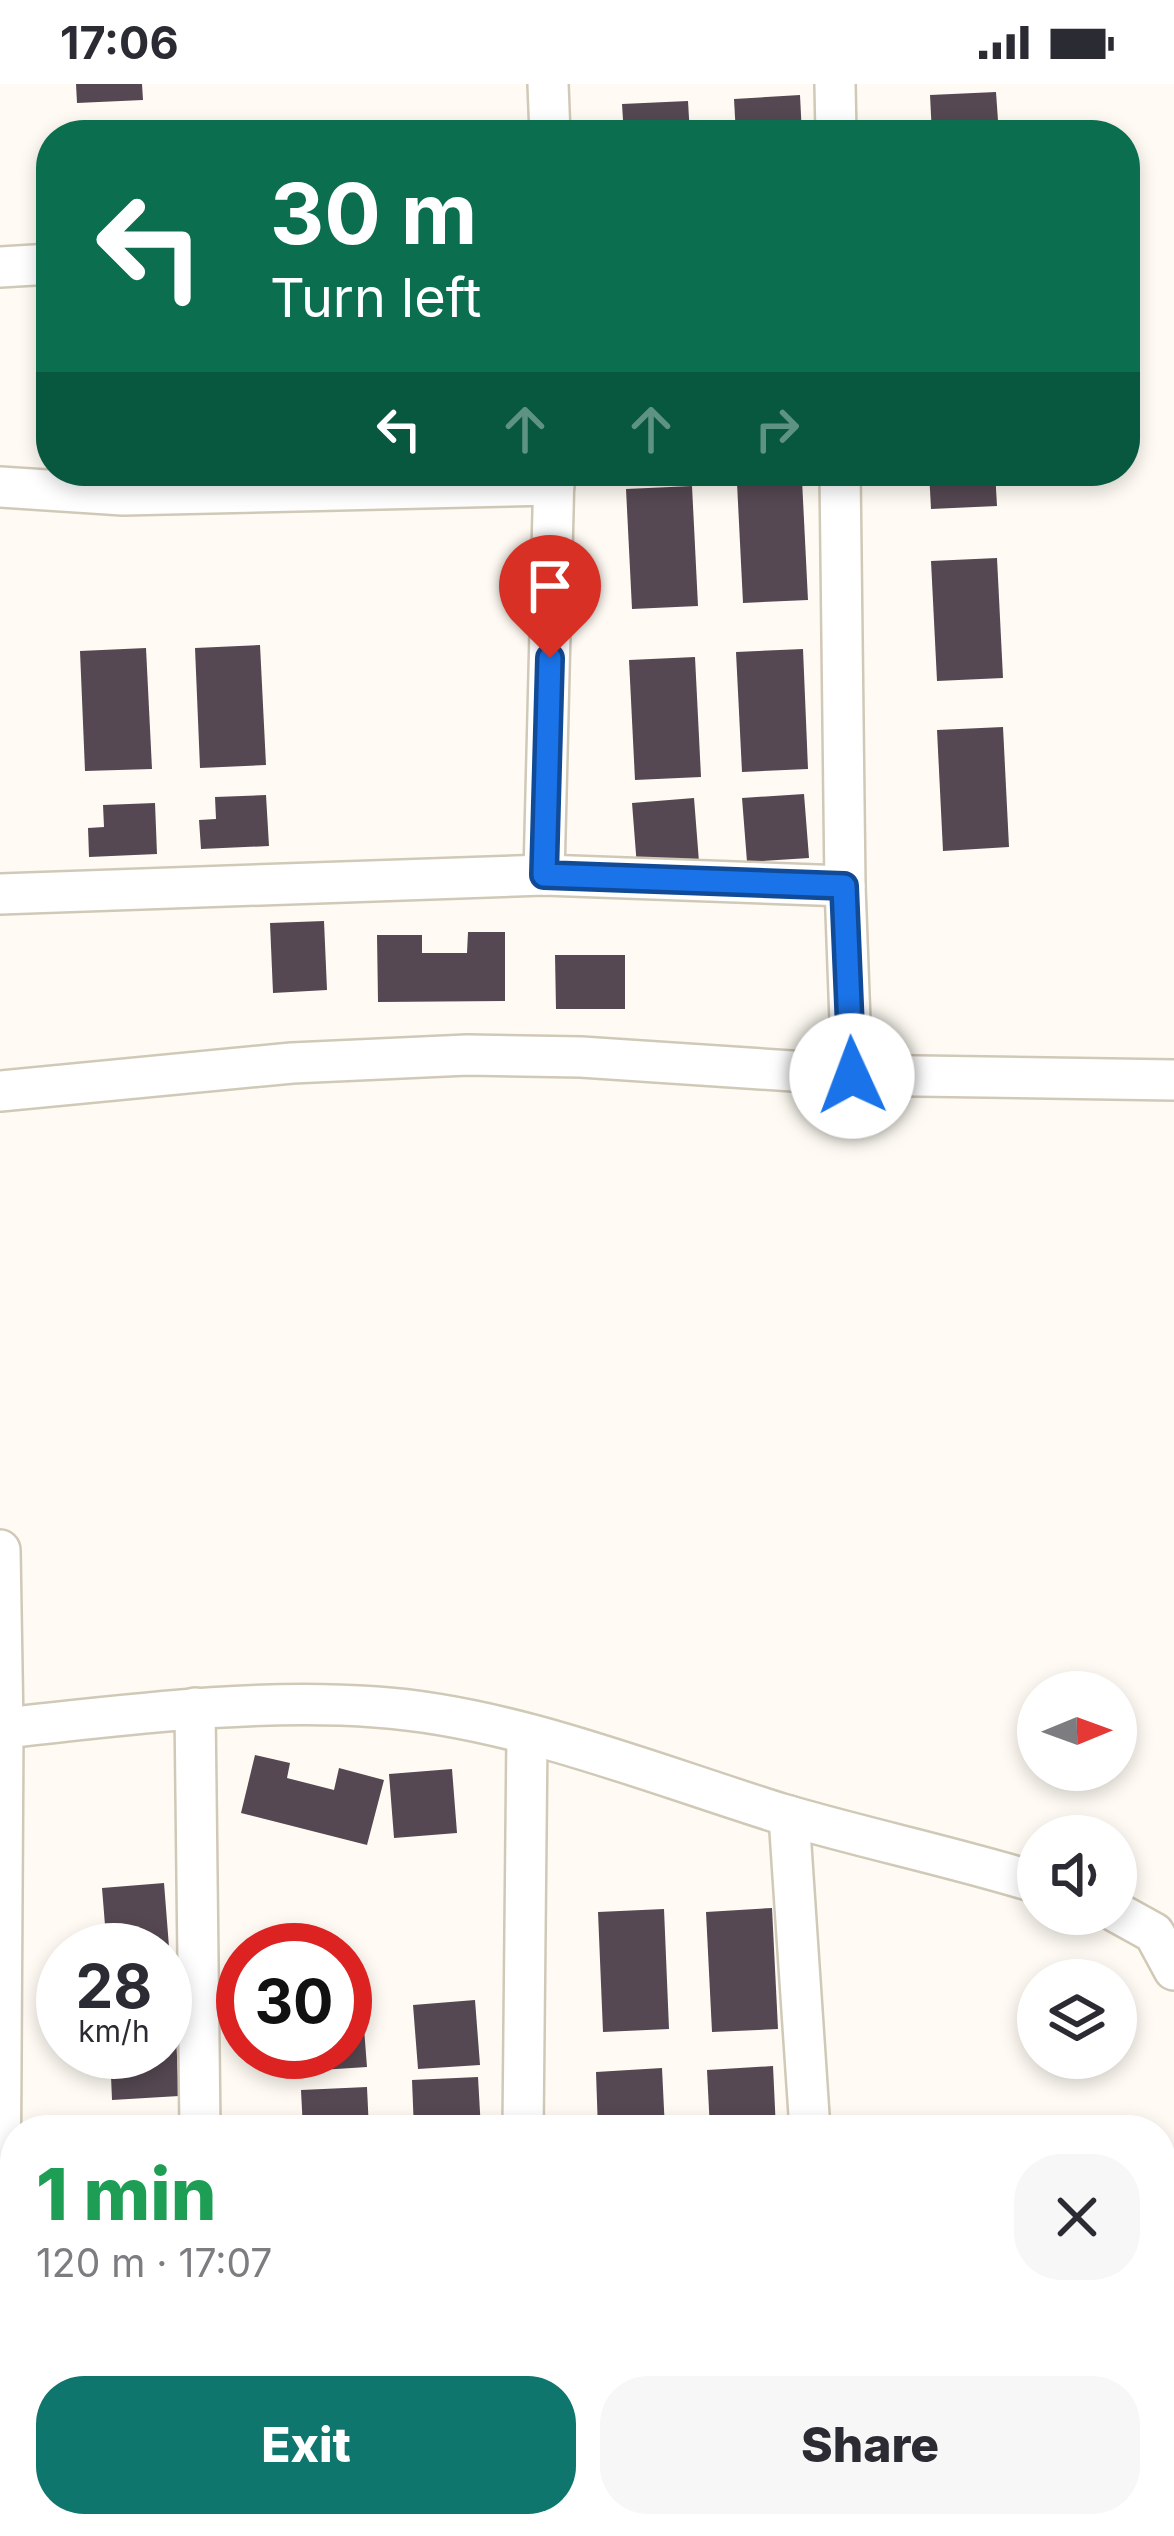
<!DOCTYPE html>
<meta charset="utf-8">
<style>
body{margin:0;font-family:Inter,sans-serif;background:#f7f7f7;color:#2b2b33;height:100vh;display:flex;flex-direction:column;font-size:45px;white-space:nowrap}
*{box-sizing:border-box;margin:0}
p{font-size:39px;color:#7c7c81}
.icon{flex:none;width:66px;height:66px;fill:none;stroke:currentColor;stroke-width:2;stroke-linecap:round;stroke-linejoin:round}
.map{position:relative;flex:1;overflow:hidden}
.sheet{position:absolute;left:0px;top:2031px;width:1176px;height:423px;display:flex;flex-direction:column;background:#fff;border-radius:48px 48px 0 0;box-shadow:0 6px 18px #0003}
.sheet>*{flex:none}
.hud{position:absolute;left:36px;top:36px;width:1104px;height:366px;border-radius:48px;box-shadow:0 6px 18px #0003;background:#0b6e4f;color:#fff;overflow:hidden}
.needle{width:78px;rotate:89deg}
.fabs{position:absolute;left:1017px;top:1587px;display:grid;gap:24px}
.fabs a{display:grid;place-items:center;width:120px;height:120px;border-radius:50%;background:#fff;box-shadow:0 6px 18px #0003;font-size:60px}
.speed{position:absolute;left:36px;top:1839px;display:flex;gap:24px;font-size:60px;font-weight:700;text-align:center}
.speed>*{display:grid;place-content:center;width:156px;height:156px;border-radius:50%;background:#fff;box-shadow:0 6px 18px #0003;line-height:1}
.speed small{font-size:30px;font-weight:400}
.speed .limit{border:18px solid #d22;background:#fff;color:#111}
.pin{position:absolute;display:grid;place-items:center;width:102px;height:102px;color:#fff;margin:-123px -51px;border-radius:50% 50% 50% 0;rotate:-45deg;box-shadow:0 0 12px #0007}
.pin .icon{rotate:45deg}
.me{position:absolute;width:132px;margin:-66px;rotate:358deg;stroke-linejoin:round;filter:drop-shadow(0 0 9px #0008)}
.turn{display:flex;align-items:center;gap:42px;height:252px;padding:0 36px;font-size:54px}
.turn .icon{width:156px;height:156px;stroke-width:2.5}
.turn b{display:block;font-size:84px;line-height:102px}
.lanes{display:flex;align-items:center;height:114px;padding:0 36px;background:#0003;justify-content:center;gap:60px;direction:ltr}
.lanes .off{opacity:.35}
.round{display:grid;place-items:center;flex:none;width:126px;height:126px;border-radius:48px;background:#f7f7f7}
.headline{display:flex;align-items:center;justify-content:space-between;height:204px;padding:0 36px}
h1{font-size:72px;font-weight:800;line-height:90px;color:#1e9e55}
.action{display:flex;gap:24px;margin-top:auto;padding:24px 36px}
.action a{flex:1;height:138px;border-radius:48px;background:#0f766e;color:#fff;font-size:48px;font-weight:800;line-height:138px;text-align:center}
.action a+a{background:#f7f7f7;color:#2b2b33}
.status{display:flex;justify-content:space-between;align-items:center;height:84px;padding:0 60px;background:#fff;direction:ltr}
.status svg{height:33px;fill:currentColor}
.map>svg:first-child{display:block}
.building{fill:#554852}
.lines{fill:none;stroke-linecap:round;stroke-linejoin:round}
.street-casing{stroke:#d1c9b7;stroke-width:44}
.street{stroke:#fff;stroke-width:39}
.route-casing{stroke:#114b97;stroke-width:30}
.route{stroke:#1a73e8;stroke-width:21}
</style>
<div class="status"><b>17:06</b><svg viewBox="0 0 49 12"><path d="M0 12V9h3v3zM5 12V6h3v6zM10 12V3h3v9zM15 12V0h3v12zM26 1h20v11H26zM47 4h2v5h-2z"/></svg></div>
<div class="map">
<svg width="1174" height="2452" viewBox="0 0 1174 2452">
<rect width="100%" height="100%" fill="#fffbf4"/>
<g class="building">
<polygon points="76,0 142,0 143,16 77,19"/>
<polygon points="996,8 999,51 932,51 930,11"/>
<polygon points="800,11 802,51 736,51 734,15"/>
<polygon points="688,17 690,51 624,51 622,20"/>
<polygon points="929,387 995,387 997,422 931,425"/>
<polygon points="802,396 808,516 743,519 737,399"/>
<polygon points="692,402 698,522 632,525 626,405"/>
<polygon points="997,474 1003,594 937,597 931,477"/>
<polygon points="260,561 266,681 200,684 195,564"/>
<polygon points="146,564 152,685 85,687 80,567"/>
<polygon points="803,565 808,685 742,688 736,568"/>
<polygon points="695,573 701,693 635,696 629,576"/>
<polygon points="1003,643 1009,763 943,767 937,646"/>
<polygon points="804,710 809,774 747,778 742,714"/>
<polygon points="266,711 269,762 201,765 199,736 216,735 215,713"/>
<polygon points="694,714 699,778 637,783 632,719"/>
<polygon points="155,719 157,770 89,773 88,744 104,743 103,721"/>
<polygon points="324,837 327,906 273,909 270,839"/>
<polygon points="468,848 505,848 505,917 378,918 377,851 422,851 422,869 467,869"/>
<polygon points="555,871 625,871 625,925 556,925"/>
<polygon points="255,1671 290,1679 287,1694 334,1706 339,1684 384,1696 367,1761 241,1729"/>
<polygon points="452,1685 457,1749 394,1754 389,1690"/>
<polygon points="164,1799 169,1863 107,1866 102,1804"/>
<polygon points="772,1824 778,1945 712,1948 706,1828"/>
<polygon points="664,1825 669,1945 603,1948 598,1828"/>
<polygon points="165,1892 173,1892 179,2012 112,2016 110,1968 165,1968"/>
<polygon points="475,1916 480,1981 418,1985 413,1921"/>
<polygon points="362,1918 367,1983 305,1987 303,1968 345,1968 345,1920"/>
<polygon points="773,1982 776,2046 710,2046 707,1986"/>
<polygon points="662,1984 665,2046 598,2046 596,1988"/>
<polygon points="478,1993 481,2046 414,2046 412,1996"/>
<polygon points="367,2003 369,2046 303,2046 301,2006"/>
<polygon points="1161,2181 1174,2182 1174,2238 1161,2237"/>
<polygon points="111,2439 178,2439 178,2452 112,2452"/>
<polygon points="736,2439 778,2439 763,2452 746,2452"/>
<polygon points="811,2439 818,2439 830,2452 797,2452"/>
<polygon points="963,2439 1026,2439 1032,2449 1027,2452 971,2452"/>
</g>
<g class="lines">
<defs>
<g id="street">
<polyline points="548,0 550,51"/>
<polyline points="835,0 836,51"/>
<polyline points="0,183 51,180"/>
<polyline points="840,387 845,802 852,991"/>
<polyline points="0,403 123,411 554,401"/>
<polyline points="544,791 554,387"/>
<polyline points="0,810 544,791 845,802"/>
<polyline points="0,1007 292,979 467,971 581,973 852,991 1174,996"/>
<polyline points="0,1466 3,1644 0,2138"/>
<polyline points="195,1624 200,2046"/>
<path d="M 3,1644 C 126,1631 252,1614 376,1623 C 511,1632 653,1690 782,1730 C 867,1755 954,1773 1038,1799"/>
<polyline points="789,1732 810,2046"/>
<polyline points="1116,1828 1154,1849 1174,1886"/>
<polyline points="523,2046 527,1650"/>
<polyline points="1161,2118 1174,2118"/>
<polyline points="0,2393 2,2452"/>
<polyline points="204,2439 204,2452"/>
</g>
</defs>
<use href="#street" class="street-casing"/>
<use href="#street" class="street"/>
</g>
<g class="lines">
<defs>
<polyline id="route" points="550,574 544,791 844,802 852,992"/>
</defs>
<use href="#route" class="route-casing"/>
<use href="#route" class="route"/>
</g>
</svg>
<div class="fabs">
<a><svg class="needle" viewBox="-14 -14 28 28"><path d="M0-13l5 13h-10z" fill="#e53935"/><path d="M0 13l5-13h-10z" fill="#7c7c81"/></svg></a>
<a><svg class="icon" aria-label="sound" viewBox="0 0 24 24"><path d="M4 9h4l5-4v14l-5-4H4zM17 9q2 3 0 6"/></svg></a>
<a><svg class="icon" aria-label="layers" viewBox="0 0 24 24"><path d="M12 4l9 5-9 5-9-5zM3 14l9 5 9-5"/></svg></a>
</div>
<div class="speed"><div>28<small>km/h</small></div><div class="limit">30</div></div>
<div class="pin" style="left:550px;top:574px;background:#d93025"><svg class="icon" aria-label="arrive" viewBox="0 0 24 24"><path d="M6 21V4h12l-3 4 3 4H6"/></svg></div>
<svg class="me" style="left:852px;top:992px" viewBox="-20 -20 40 40"><circle r="19" fill="#fff"/><path d="M0-13L10 11 0 6-10 11z" fill="#1a73e8"/></svg>
<div class="hud">
<div class="turn"><svg class="icon" aria-label="left" viewBox="0 0 24 24"><path d="M17 20v-9H6M10 6l-5 5 5 5"/></svg><div><b>30 m</b>Turn left</div></div>
<div class="lanes"><svg class="icon" aria-label="left" viewBox="0 0 24 24"><path d="M17 20v-9H6M10 6l-5 5 5 5"/></svg><svg class="icon off" aria-label="ahead" viewBox="0 0 24 24"><path d="M12 20V5M6 11l6-6 6 6"/></svg><svg class="icon off" aria-label="ahead" viewBox="0 0 24 24"><path d="M12 20V5M6 11l6-6 6 6"/></svg><svg class="icon off" aria-label="right" viewBox="0 0 24 24"><path d="M7 20v-9h11M14 6l5 5-5 5"/></svg></div>
</div>
<section class="sheet">
<div class="headline"><div><h1>1 min</h1><p>120 m · 17:07</p></div><a class="round"><svg class="icon" aria-label="close" viewBox="0 0 24 24"><path d="M6 6l12 12M18 6L6 18"/></svg></a></div>
<div class="action"><a>Exit</a><a>Share</a></div>
</section>
</div>
